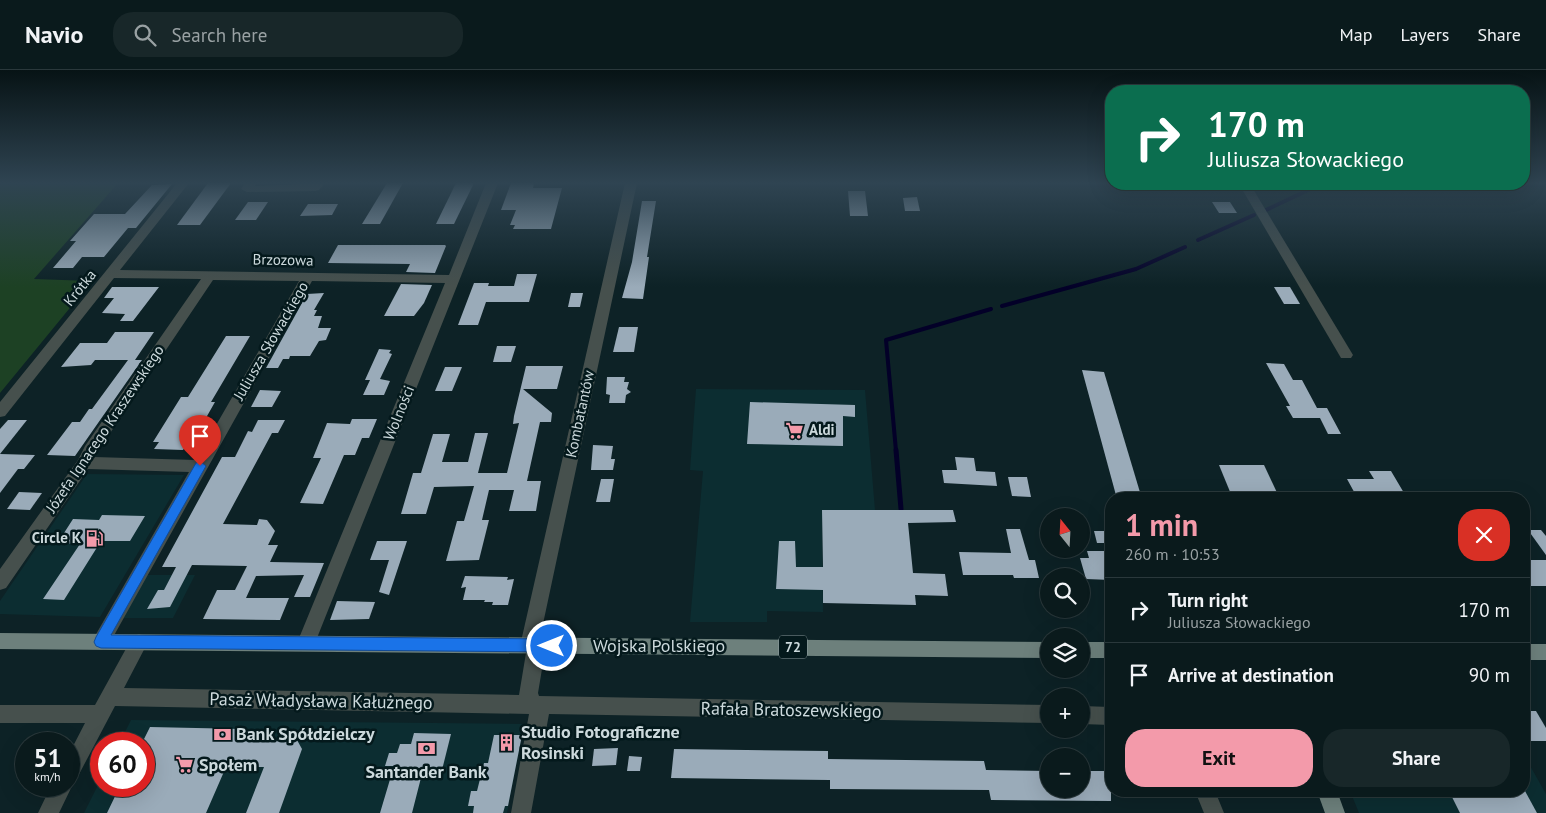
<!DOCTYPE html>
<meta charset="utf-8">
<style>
body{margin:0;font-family:"PT Sans",sans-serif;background:#182729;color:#f1f3f6;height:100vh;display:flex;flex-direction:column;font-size:19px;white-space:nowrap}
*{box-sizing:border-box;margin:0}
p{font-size:16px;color:#99a1a3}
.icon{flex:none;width:28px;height:28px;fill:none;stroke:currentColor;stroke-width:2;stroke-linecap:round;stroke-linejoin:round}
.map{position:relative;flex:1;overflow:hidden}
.panel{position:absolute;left:1105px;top:422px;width:425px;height:305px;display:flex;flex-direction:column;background:#0a1a1c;border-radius:20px;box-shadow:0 5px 20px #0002,0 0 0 1px #2a383b}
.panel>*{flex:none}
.top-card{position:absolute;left:1105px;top:15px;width:425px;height:105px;border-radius:20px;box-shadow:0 5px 20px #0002,0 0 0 1px #2a383b;background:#0b6e4f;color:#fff;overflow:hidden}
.needle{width:32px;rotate:342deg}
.buttons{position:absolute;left:1040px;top:438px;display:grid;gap:10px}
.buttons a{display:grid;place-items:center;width:50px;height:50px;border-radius:50%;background:#0a1a1c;box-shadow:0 5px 20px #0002,0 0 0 1px #2a383b;font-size:25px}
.speed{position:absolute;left:15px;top:662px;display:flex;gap:10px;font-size:25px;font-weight:700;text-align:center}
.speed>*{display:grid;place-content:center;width:65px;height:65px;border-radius:50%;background:#0a1a1c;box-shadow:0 5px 20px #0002,0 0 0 1px #2a383b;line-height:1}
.speed small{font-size:12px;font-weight:400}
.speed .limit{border:8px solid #d22;background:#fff;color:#111}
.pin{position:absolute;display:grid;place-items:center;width:42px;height:42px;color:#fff;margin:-51px -21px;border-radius:50% 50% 50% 0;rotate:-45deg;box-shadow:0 0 5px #0007}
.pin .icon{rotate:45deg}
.me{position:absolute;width:55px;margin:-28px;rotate:270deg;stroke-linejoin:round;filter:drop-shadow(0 0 4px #0008)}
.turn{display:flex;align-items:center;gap:18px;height:105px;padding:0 20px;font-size:22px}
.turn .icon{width:65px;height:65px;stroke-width:2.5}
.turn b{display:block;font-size:35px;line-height:42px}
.round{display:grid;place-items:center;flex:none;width:52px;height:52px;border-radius:20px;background:#182729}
.head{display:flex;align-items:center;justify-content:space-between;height:85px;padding:0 20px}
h1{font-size:30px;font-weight:600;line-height:38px;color:#f39aaa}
.button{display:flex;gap:10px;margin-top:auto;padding:10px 20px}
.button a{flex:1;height:58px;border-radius:20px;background:#f39aaa;color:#111;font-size:20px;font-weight:600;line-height:58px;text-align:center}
.button a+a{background:#182729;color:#f1f3f6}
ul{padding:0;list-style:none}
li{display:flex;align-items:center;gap:15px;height:65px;padding:0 20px;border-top:1px solid #2a383b}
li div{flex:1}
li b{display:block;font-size:19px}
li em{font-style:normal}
header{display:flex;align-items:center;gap:30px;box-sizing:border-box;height:70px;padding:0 25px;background:#0a1a1c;border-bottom:1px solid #2a383b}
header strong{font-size:24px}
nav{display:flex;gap:28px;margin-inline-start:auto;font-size:18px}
.search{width:350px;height:45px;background:#182729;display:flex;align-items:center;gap:12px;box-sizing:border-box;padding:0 18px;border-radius:20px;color:#99a1a3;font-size:19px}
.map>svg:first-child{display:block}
.built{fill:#0c2d31}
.green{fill:#1d4124}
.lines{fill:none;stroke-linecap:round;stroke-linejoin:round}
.stream-far1{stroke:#030028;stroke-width:4}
.stream{stroke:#030028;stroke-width:5}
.building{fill:#9aabb9}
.minor{fill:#46504d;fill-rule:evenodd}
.major{fill:#6d807c;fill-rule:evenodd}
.route{fill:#1a73e8;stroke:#114b97}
.labels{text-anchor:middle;stroke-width:5;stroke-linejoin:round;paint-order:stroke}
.shield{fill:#04191c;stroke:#909fa2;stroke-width:1}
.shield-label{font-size:14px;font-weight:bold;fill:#ccd9dc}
.street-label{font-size:15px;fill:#ccd9dc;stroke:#04191c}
.poi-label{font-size:15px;font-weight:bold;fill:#ccd9dc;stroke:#04191c;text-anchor:start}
.near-street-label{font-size:18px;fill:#ccd9dc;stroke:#04191c}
.near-poi-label{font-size:18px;font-weight:bold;fill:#ccd9dc;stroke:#04191c;text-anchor:start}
</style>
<header>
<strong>Navio</strong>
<div class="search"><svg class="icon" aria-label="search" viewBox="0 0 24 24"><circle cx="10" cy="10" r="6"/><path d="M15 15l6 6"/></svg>Search here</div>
<nav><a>Map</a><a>Layers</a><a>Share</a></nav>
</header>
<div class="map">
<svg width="1546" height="743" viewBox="0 0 1546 743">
<rect width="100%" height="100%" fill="#0d2226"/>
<g class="built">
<polygon points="696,319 865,320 875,440 822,440 823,542 767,541 767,552 690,552 703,401 690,400"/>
<polygon points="87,404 184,405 100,547 0,544 0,531"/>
<polygon points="147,505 195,505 173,548 123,548"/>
<polygon points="131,650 524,654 507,743 84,743 101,709 101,716 144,716 144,674 119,674"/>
<polygon points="1524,685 1546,724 1546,743 1359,743 1350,721 1524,721"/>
</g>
<polygon class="green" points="0,113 118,113 34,209 92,211 0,323"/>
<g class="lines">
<g class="stream-far1">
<polyline points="1266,140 1321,114"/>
<polyline points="1198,170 1254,145"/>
<polyline points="1002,236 1136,199 1185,177"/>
<polyline points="896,381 886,270 991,239"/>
</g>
<polyline class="stream" points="896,380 901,439"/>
</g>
<g class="building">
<polygon points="208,113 231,113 200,155 177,155"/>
<polygon points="387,113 403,113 380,154 362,154"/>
<polygon points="456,113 474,113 454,154 436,154"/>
<polygon points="511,113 534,113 533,118 562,118 551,159 513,159 515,155 510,155 516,140 501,140"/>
<polygon points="172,114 136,158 128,158 104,187 82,187 73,198 53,198 76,171 70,171 94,144 125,144 152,115"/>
<polygon points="848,121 865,121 868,146 850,146"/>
<polygon points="917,127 920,141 905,141 903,128"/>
<polygon points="642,131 656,131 647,187 649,187 643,229 622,228 632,192"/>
<polygon points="248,132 268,132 256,150 235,150"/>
<polygon points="1212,132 1230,132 1237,143 1219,143"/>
<polygon points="308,134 338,134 332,145 300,146"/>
<polygon points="338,175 445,175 446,176 435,203 406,202 410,194 328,193"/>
<polygon points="517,204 537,204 529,232 486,232 478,255 458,255 474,213 489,213 488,216 514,216"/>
<polygon points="401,214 432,215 424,233 414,246 384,246"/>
<polygon points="112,217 159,217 133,251 120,251 125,244 102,243 114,228 104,228"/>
<polygon points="1274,217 1290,217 1300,234 1284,234"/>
<polygon points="324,223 314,240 317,240 314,246 322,246 318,258 331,258 326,270 319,271 310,286 290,286 289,289 283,289 278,298 266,298 307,224"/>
<polygon points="571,223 583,223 580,237 568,237"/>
<polygon points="619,257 638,257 634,282 613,282"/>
<polygon points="115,262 154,262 135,290 142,290 75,386 47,385 72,352 80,352 89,339 92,339 128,290 95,290 91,295 61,297 80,273 107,273"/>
<polygon points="226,266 250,266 211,332 215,332 194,369 190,369 183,380 154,379 159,372 153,372 181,327 188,327"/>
<polygon points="497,276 516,276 511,292 493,292"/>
<polygon points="379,279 391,280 389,283 392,284 380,309 390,311 384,325 363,325 370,310 365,310"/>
<polygon points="1266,293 1284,294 1293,310 1302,310 1317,338 1327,338 1341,364 1328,364 1320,348 1293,348 1286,336 1290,336"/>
<polygon points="526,296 563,296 557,319 523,319 552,343 551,352 540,352 527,411 541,411 536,441 509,441 514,420 489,420 482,450 489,450 479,490 446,491 457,451 464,451 474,416 434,417 426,444 401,444 413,403 421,403 433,364 450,364 442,392 468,392 475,363 488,363 478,403 507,403 519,353 513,354 514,346"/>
<polygon points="445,297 462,297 452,321 435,321"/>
<polygon points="1082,300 1104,302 1142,429 1117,429"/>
<polygon points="607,307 625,307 624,312 629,312 627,319 631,322 626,325 625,333 609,333 610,325 606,324"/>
<polygon points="260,320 281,321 272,337 251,337"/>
<polygon points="750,332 855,335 855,347 843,346 843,376 747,374"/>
<polygon points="352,349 377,349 369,368 362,368 355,385 344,385 323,434 300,433 321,388 313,388 327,353 350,354"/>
<polygon points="8,350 27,350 0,384 0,359"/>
<polygon points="258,350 285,350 278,363 272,363 223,454 257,455 259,449 267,450 275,461 268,475 278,475 270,492 324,493 310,527 294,527 304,505 256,506 246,528 289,528 280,550 203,549 217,520 235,520 247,496 192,495 170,537 147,539 158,520 164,520 176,497 162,497 222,387 235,387 248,361 252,362"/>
<polygon points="593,375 613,376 611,389 615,389 613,400 591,400"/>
<polygon points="0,384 35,385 24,399 18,399 0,423"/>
<polygon points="955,387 974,388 976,401 995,402 997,416 944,413 942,400 957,400"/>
<polygon points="1219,395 1264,395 1280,429 1233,429"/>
<polygon points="1369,401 1391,401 1404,423 1374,422 1378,429 1358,429 1347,409 1374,409"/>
<polygon points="1008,407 1027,407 1031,427 1012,426"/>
<polygon points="601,409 614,409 610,432 596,432"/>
<polygon points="19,422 42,423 30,440 7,439"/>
<polygon points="822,440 953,440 956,452 908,453 913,503 945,504 948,526 915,525 916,535 823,533 823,520 776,519 779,471 795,471 796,497 823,497"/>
<polygon points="102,445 145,446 130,471 101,471 64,530 43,529 80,474 47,472 64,463 73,449 99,450"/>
<polygon points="1006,459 1020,459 1029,490 1035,490 1039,508 1014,508 1013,505 963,505 959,482 1011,483"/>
<polygon points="1528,460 1541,460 1546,466 1546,485"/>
<polygon points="1094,461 1111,461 1111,473 1097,473"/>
<polygon points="377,471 407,471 389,525 379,522 389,490 370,490"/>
<polygon points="1087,481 1104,481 1111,510 1086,509 1080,488 1089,488"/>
<rect x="1524" y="490" width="22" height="26"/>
<polygon points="465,506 508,507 507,510 514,509 508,535 492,535 493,532 484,532 485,530 463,530 466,517 461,518"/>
<polygon points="337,531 375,532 369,549 330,550"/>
<polygon points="1524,641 1536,641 1546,658 1546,671 1529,671 1524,662"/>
<polygon points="150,657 242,659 238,669 297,670 302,679 279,743 246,743 264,697 226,697 206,743 107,743 120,716 144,716 144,669"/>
<polygon points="414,663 451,664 442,700 423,700 412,743 380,743 394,696 385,696 389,683 397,683 400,674 411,674"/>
<polygon points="494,665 522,665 508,736 505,736 503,743 473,743 474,736 468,736 471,721 477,721 484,693 488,693"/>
<polygon points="618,678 616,695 592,696 594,679"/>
<polygon points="674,679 828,681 828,689 984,691 986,700 1049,701 1049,719 1081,719 1081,701 1111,701 1111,731 991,730 989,720 830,719 830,710 671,708"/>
<polygon points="629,686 642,687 640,701 627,701"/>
<polygon points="1449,721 1525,721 1537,743 1460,743"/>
</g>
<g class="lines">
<g class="minor">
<path d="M 177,113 L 189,113 L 120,200 L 449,205 L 486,113 L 498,113 L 315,573 L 312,579 L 306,581 L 300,579 L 297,573 L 445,213 L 312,211 L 107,578 L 101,580 L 95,578 L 92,572 L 95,566 L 189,402 L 88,399 L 6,518 L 0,520 L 0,499 L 78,390 L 85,376 L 201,209 L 114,208 L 5,346 L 0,347 L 0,332 ZM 213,210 L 299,211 L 196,390 L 94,387 Z"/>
<polygon points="245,113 257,113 255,116 325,113 319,120 315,121 247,122 241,119"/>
<polygon points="625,113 637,113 540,568 543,569 546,575 538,623 539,626 1049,635 1049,653 549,644 531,743 511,743 529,644 115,636 76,710 71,712 72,716 59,743 38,743 51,716 69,716 69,684 85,653 0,653 0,635 95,635 133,566 139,564 145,566 148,572 124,618 519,625 526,583 523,582 520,576"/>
<polygon points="1239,114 1250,114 1353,285 1351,288 1341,288"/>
<polygon points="1081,636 1111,637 1111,655 1081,654"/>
<polygon points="1195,721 1215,721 1224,743 1204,743"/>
</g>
<g class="major">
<polygon points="0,563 1049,572 1049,588 0,579"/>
<rect x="1081" y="572" width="30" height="16"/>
<rect x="1524" y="574" width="22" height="16"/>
<polygon points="1317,721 1337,721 1345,743 1325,743"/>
</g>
</g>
<linearGradient id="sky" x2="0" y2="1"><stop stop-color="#071315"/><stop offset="0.52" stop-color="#2f4452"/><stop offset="1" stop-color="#2f4452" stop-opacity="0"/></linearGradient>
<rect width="1546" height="217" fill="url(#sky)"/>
<polygon class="route" points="200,391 206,396 111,565 552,569 557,571 559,576 557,580 552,582 101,578 96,576 94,572 96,567 196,393"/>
<defs>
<symbol id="supermarket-bare" viewBox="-9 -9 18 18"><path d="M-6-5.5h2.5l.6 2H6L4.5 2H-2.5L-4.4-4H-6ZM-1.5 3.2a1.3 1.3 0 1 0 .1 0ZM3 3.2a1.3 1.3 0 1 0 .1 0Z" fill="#f39aaa" stroke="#04191c" stroke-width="2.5" paint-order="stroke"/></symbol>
<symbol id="fuel-bare" viewBox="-9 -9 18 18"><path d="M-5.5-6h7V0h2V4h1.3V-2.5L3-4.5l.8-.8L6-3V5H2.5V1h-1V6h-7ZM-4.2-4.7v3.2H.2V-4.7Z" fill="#f39aaa" stroke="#04191c" stroke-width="2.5" paint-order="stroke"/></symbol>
<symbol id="bank-bare" viewBox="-9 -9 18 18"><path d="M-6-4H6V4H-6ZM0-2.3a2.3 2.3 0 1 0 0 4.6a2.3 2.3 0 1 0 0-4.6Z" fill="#f39aaa" stroke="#04191c" stroke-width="2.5" paint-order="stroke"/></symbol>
<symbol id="building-bare" viewBox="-9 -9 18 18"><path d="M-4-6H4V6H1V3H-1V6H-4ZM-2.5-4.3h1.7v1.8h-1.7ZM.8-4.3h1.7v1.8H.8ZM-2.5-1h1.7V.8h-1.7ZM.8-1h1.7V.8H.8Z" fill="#f39aaa" stroke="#04191c" stroke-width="2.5" paint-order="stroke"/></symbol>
</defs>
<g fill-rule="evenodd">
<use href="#supermarket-bare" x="782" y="348" width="25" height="25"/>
<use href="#fuel-bare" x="82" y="456" width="25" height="25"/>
<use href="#bank-bare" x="210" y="652" width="25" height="25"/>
<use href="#building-bare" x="494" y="660" width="25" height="25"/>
<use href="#bank-bare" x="414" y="666" width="25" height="25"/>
<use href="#supermarket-bare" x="172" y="682" width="25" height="25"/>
</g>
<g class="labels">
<rect class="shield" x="779" y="565.5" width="28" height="23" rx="4"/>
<g class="shield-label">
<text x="793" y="582">72</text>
</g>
<g class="street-label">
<text transform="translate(283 190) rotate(1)" y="5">Brzozowa</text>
<text transform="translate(80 218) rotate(-51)" y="5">Krótka</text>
<text transform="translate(271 271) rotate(-60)" y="5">Juliusza Słowackiego</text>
<text transform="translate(399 343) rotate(-68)" y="5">Wolności</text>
<text transform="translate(580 344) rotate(-78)" y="5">Kombatantów</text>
<text transform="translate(105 359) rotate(-56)" y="5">Józefa Ignacego Kraszewskiego</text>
</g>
<g class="poi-label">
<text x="809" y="365">Aldi</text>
<text x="81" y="473" text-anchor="end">Circle K</text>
</g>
<g class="near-street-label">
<text x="659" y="582">Wojska Polskiego</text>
<text transform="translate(321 631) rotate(1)" y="6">Pasaż Władysława Kałużnego</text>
<text transform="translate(791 640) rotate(1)" y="6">Rafała Bratoszewskiego</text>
</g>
<g class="near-poi-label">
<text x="521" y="668">Studio Fotograficzne<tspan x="521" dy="21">Rosinski</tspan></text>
<text x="236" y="670">Bank Spółdzielczy</text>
<text x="199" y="701">Społem</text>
<text x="426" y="708" text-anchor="middle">Santander Bank</text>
</g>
</g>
</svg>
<div class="buttons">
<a><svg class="needle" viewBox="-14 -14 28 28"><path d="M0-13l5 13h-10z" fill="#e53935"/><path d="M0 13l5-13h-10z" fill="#99a1a3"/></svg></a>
<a><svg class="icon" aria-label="search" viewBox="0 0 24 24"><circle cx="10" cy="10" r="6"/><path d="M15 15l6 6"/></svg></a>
<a><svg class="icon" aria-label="layers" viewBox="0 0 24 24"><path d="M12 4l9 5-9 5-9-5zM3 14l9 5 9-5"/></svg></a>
<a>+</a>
<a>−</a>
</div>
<div class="speed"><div>51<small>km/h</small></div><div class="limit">60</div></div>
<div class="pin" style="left:200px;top:396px;background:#d93025"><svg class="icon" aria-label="arrive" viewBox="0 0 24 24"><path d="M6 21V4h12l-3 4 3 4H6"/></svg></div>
<svg class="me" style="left:552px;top:576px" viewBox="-20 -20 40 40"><circle r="17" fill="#1a73e8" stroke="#fff" stroke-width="3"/><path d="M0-11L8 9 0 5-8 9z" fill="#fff"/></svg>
<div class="top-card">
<div class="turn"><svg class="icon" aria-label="right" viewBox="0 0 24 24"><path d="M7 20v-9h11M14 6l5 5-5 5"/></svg><div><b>170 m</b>Juliusza Słowackiego</div></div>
</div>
<section class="panel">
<div class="head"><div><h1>1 min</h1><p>260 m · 10:53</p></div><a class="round" style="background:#d93025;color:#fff"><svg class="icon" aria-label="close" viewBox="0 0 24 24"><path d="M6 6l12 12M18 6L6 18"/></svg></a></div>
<ul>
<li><svg class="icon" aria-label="right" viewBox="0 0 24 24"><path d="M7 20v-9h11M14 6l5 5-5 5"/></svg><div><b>Turn right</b><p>Juliusza Słowackiego</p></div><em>170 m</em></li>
<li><svg class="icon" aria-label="arrive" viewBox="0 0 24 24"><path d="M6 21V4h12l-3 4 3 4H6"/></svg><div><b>Arrive at destination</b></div><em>90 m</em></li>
</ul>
<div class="button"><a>Exit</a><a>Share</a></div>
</section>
</div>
